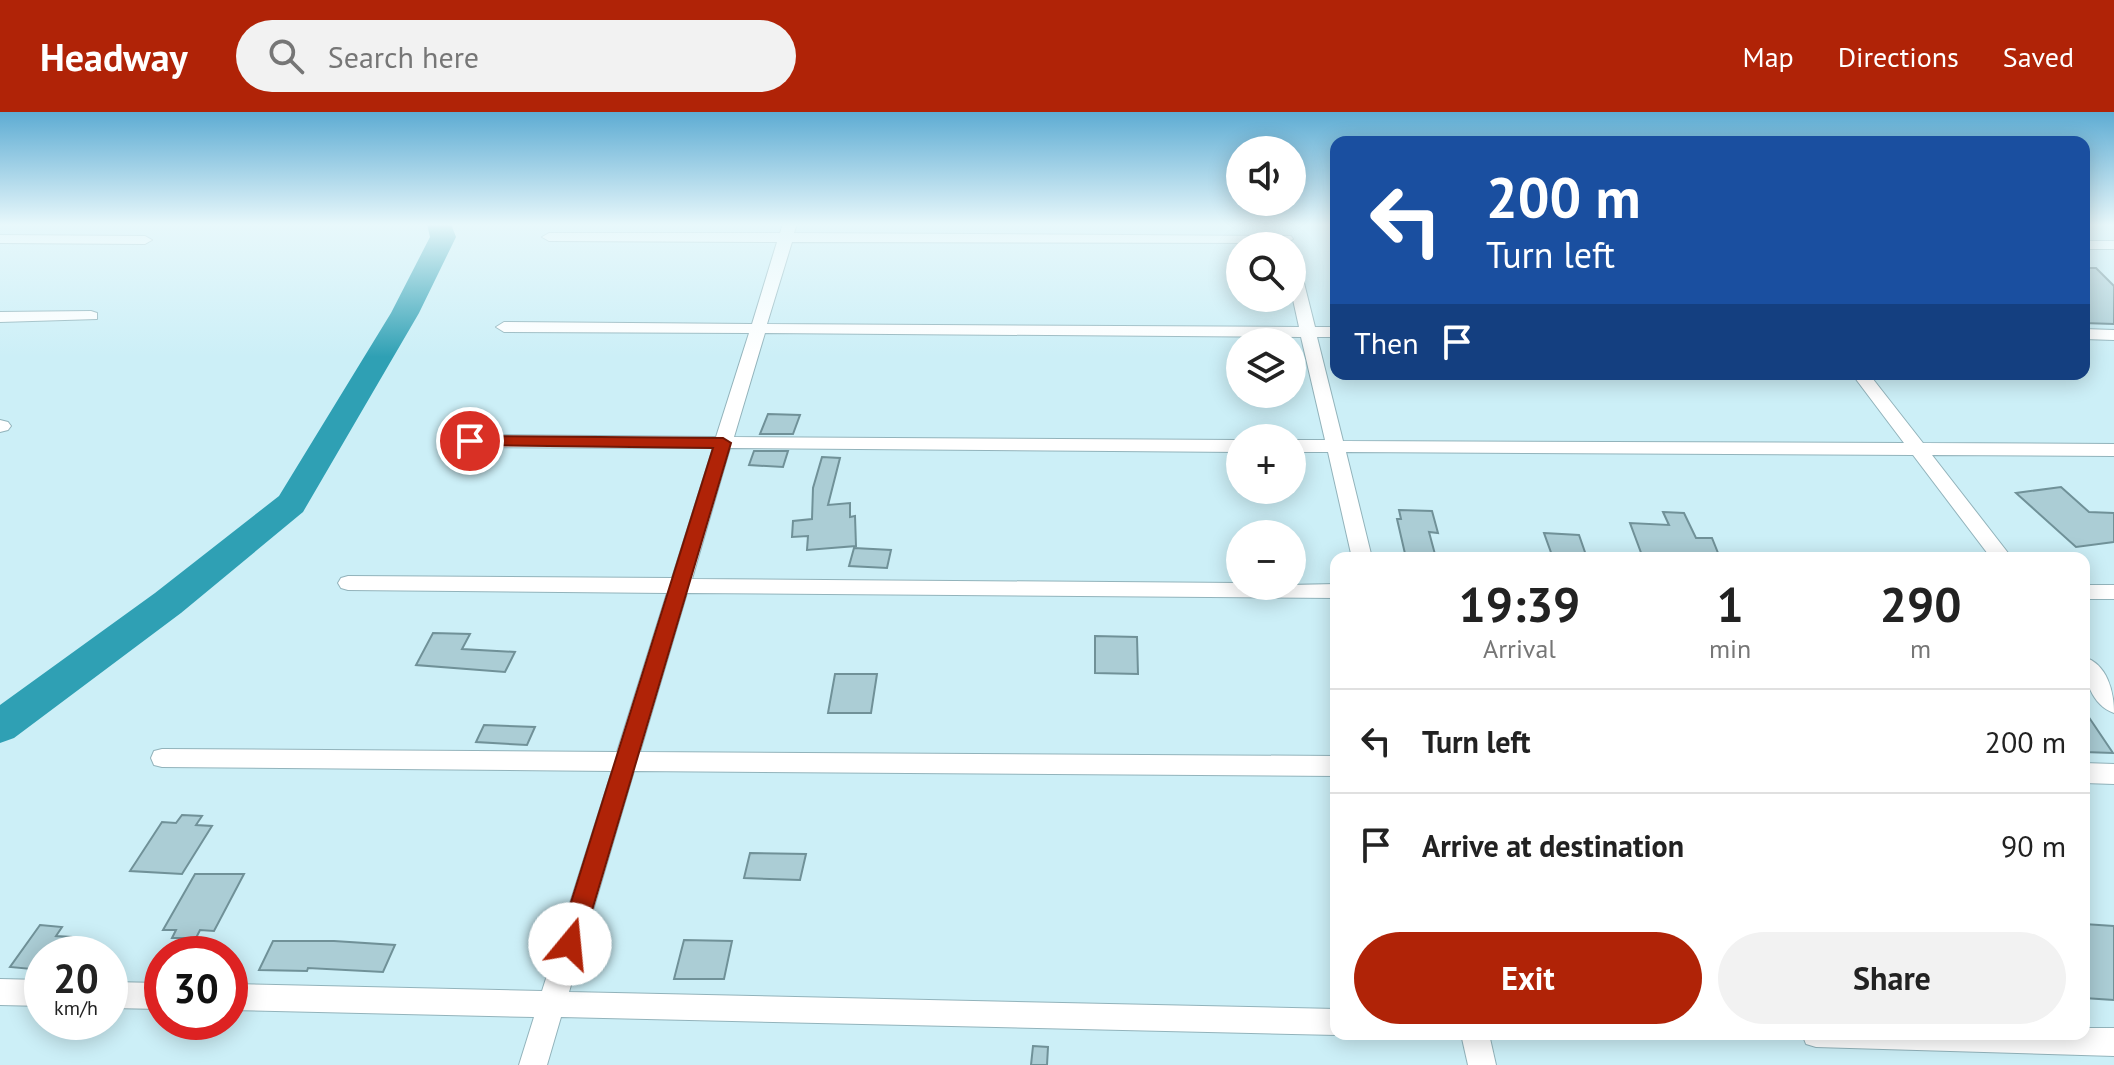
<!DOCTYPE html>
<meta charset="utf-8">
<style>
body{margin:0;font-family:"PT Sans",sans-serif;background:#f2f2f2;color:#222;height:100vh;display:flex;flex-direction:column;font-size:30px;white-space:nowrap}
*{box-sizing:border-box;margin:0}
p{font-size:26px;color:#767676}
.icon{flex:none;width:44px;height:44px;fill:none;stroke:currentColor;stroke-width:2;stroke-linecap:round;stroke-linejoin:round}
.map{position:relative;flex:1;overflow:hidden}
.panel{position:absolute;left:1330px;top:440px;width:760px;height:488px;display:flex;flex-direction:column;background:#fff;border-radius:16px;box-shadow:0 4px 20px #0003}
.panel>*{flex:none}
.hud{position:absolute;left:1330px;top:24px;width:760px;height:244px;border-radius:16px;box-shadow:0 4px 20px #0003;background:#1a4fa0;color:#fff;overflow:hidden}
.tools{position:absolute;left:1226px;top:24px;display:grid;gap:16px}
.tools a{display:grid;place-items:center;width:80px;height:80px;border-radius:50%;background:#fff;box-shadow:0 4px 20px #0003;font-size:40px}
.speed{position:absolute;left:24px;top:824px;display:flex;gap:16px;font-size:40px;font-weight:700;text-align:center}
.speed>*{display:grid;place-content:center;width:104px;height:104px;border-radius:50%;background:#fff;box-shadow:0 4px 20px #0003;line-height:1}
.speed small{font-size:20px;font-weight:400}
.speed .limit{border:12px solid #d22;background:#fff;color:#111}
.pin{position:absolute;display:grid;place-items:center;width:68px;height:68px;color:#fff;margin:-34px;border:4px solid #fff;border-radius:50%;box-shadow:0 2px 8px #0007}
.me{position:absolute;width:88px;margin:-44px;rotate:17deg;stroke-linejoin:round;filter:drop-shadow(0 0 6px #0008)}
.turn{display:flex;align-items:center;gap:28px;height:168px;padding:0 24px;font-size:36px}
.turn .icon{width:104px;height:104px;stroke-width:2.5}
.turn b{display:block;font-size:56px;line-height:68px}
.then{display:flex;align-items:center;height:76px;padding:0 24px;background:#0003;gap:16px;font-size:30px}
.eta{display:flex;justify-content:space-evenly;align-items:center;height:136px;text-align:center}
.eta b{font-size:48px;font-weight:700;line-height:56px}
.button{display:flex;gap:16px;margin-top:auto;padding:16px 24px}
.button a{flex:1;height:92px;border-radius:48px;background:#b02307;color:#fff;font-size:32px;font-weight:700;line-height:92px;text-align:center}
.button a+a{background:#f2f2f2;color:#222}
ul{padding:0;list-style:none}
li{display:flex;align-items:center;gap:24px;height:104px;padding:0 24px;border-top:2px solid #e0e0e0}
li div{flex:1}
li b{display:block;font-size:30px}
li em{font-style:normal}
header{display:flex;align-items:center;gap:48px;box-sizing:border-box;height:112px;padding:0 40px;background:#b02307;color:#fff}
header strong{font-size:38px}
nav{display:flex;gap:44px;margin-inline-start:auto;font-size:28px}
.search{width:560px;height:72px;background:#f2f2f2;display:flex;align-items:center;gap:20px;box-sizing:border-box;padding:0 28px;border-radius:44px;color:#767676;font-size:30px}
.map>svg:first-child{display:block}
.lines{fill:none;stroke-linecap:round;stroke-linejoin:round}
.river{fill:#2fa0b4;fill-rule:evenodd}
.building{fill:#abcdd5;stroke:#709198;stroke-width:2}
.minor-casing{stroke:#92b3bb;stroke-width:2}
.minor{fill:#fff;fill-rule:evenodd}
.route{fill:#b02307;stroke:#721705;stroke-width:2}
</style>
<header>
<strong>Headway</strong>
<div class="search"><svg class="icon" aria-label="search" viewBox="0 0 24 24"><circle cx="10" cy="10" r="6"/><path d="M15 15l6 6"/></svg>Search here</div>
<nav><a>Map</a><a>Directions</a><a>Saved</a></nav>
</header>
<div class="map">
<svg width="2114" height="953" viewBox="0 0 2114 953">
<rect width="100%" height="100%" fill="#cceff7"/>
<g class="lines">
<polygon class="river" points="427,112 451,112 456,125 419,201 303,400 181,501 14,626 0,631 0,593 155,481 279,384 391,201 430,125"/>
</g>
<g class="building">
<polygon points="2084,156 2096,156 2114,174 2114,212 2084,211"/>
<polygon points="768,302 800,303 793,322 760,322"/>
<polygon points="754,339 788,339 783,355 749,353"/>
<polygon points="822,345 840,346 828,393 850,391 850,405 855,404 856,434 807,438 808,424 792,425 793,409 812,407 813,376"/>
<polygon points="2061,375 2089,400 2114,401 2114,430 2076,435 2016,381"/>
<polygon points="1399,398 1432,399 1438,421 1429,420 1436,446 1406,446 1397,407 1401,407"/>
<polygon points="1663,400 1684,401 1696,426 1712,426 1720,446 1643,446 1630,411 1669,413"/>
<polygon points="1544,421 1579,423 1587,446 1553,446"/>
<polygon points="854,436 891,438 887,456 849,454"/>
<polygon points="433,521 470,522 462,537 515,540 505,560 416,553"/>
<polygon points="1095,524 1137,525 1138,562 1095,561"/>
<polygon points="835,562 877,562 871,601 828,601"/>
<polygon points="2084,598 2113,641 2084,640"/>
<polygon points="484,613 535,615 527,633 476,630"/>
<polygon points="182,703 202,704 196,713 212,714 182,762 130,759 162,710 176,711"/>
<polygon points="750,741 806,742 800,768 744,766"/>
<polygon points="195,762 244,762 214,819 200,818 196,826 172,826 176,818 163,818"/>
<polygon points="2084,812 2114,814 2114,888 2084,886"/>
<polygon points="40,813 62,815 56,824 71,825 59,842 42,842 42,858 10,855"/>
<polygon points="684,828 732,829 724,867 674,867"/>
<polygon points="273,829 334,829 395,833 383,860 308,856 307,859 259,858"/>
<polygon points="1033,934 1048,935 1047,953 1031,953"/>
</g>
<g class="lines">
<defs>
<g id="minor">
<polygon points="783,112 797,112 794,121 1291,124 1293,127 1286,131 792,130 767,212 1299,215 1292,183 1292,147 1299,151 1315,215 1336,215 1336,225 1317,225 1343,329 1904,331 1852,262 1869,262 1923,331 2114,332 2114,344 1932,343 2012,446 1991,446 1913,343 1346,340 1372,446 1352,446 1328,340 1292,340 1292,328 1325,328 1301,225 765,221 734,325 1240,328 1240,340 730,336 692,467 1240,471 1240,474 1336,472 1336,486 687,481 640,640 1336,644 1336,664 634,659 569,880 1336,897 1336,922 1339,922 1336,923 561,905 547,953 519,953 534,905 230,898 230,872 542,879 612,659 162,655 154,653 151,646 154,639 162,637 617,640 667,481 348,478 341,476 338,471 341,466 348,464 672,466 713,336 470,335 461,329 470,323 716,325 749,221 504,220 496,215 504,210 752,212 777,130 549,129 542,125 549,121 780,121"/>
<polygon points="0,123 145,124 152,128 145,132 0,131"/>
<rect x="2084" y="129" width="30" height="8"/>
<polygon points="91,199 97,201 97,207 0,210 0,200"/>
<polygon points="2084,217 2114,218 2114,228 2084,227"/>
<polygon points="0,308 8,310 11,314 8,318 0,320"/>
<rect x="2084" y="473" width="30" height="14"/>
<path d="M 2084,545 C 2107,552 2114,579 2114,601 C 2091,593 2084,566 2084,545 Z"/>
<polygon points="2084,651 2114,652 2114,672 2084,671"/>
<polygon points="0,867 42,868 42,894 0,893"/>
<polygon points="110,870 162,871 162,897 110,896"/>
<polygon points="2084,916 2114,916 2114,944 1816,935 1806,932 1802,922 2084,922"/>
<polygon points="1461,922 1489,922 1496,953 1468,953"/>
</g>
</defs>
<use href="#minor" class="minor-casing"/>
<use href="#minor" class="minor"/>
</g>
<linearGradient id="sky" x2="0" y2="1"><stop stop-color="#5eacd3"/><stop offset="0.46" stop-color="#e8f8fb"/><stop offset="1" stop-color="#e8f8fb" stop-opacity="0"/></linearGradient>
<rect width="2114" height="245" fill="url(#sky)"/>
<polygon class="route" points="470,324 723,326 731,331 582,832 578,839 570,843 562,839 558,832 713,336 464,333 462,329"/>
</svg>
<div class="tools">
<a><svg class="icon" aria-label="sound" viewBox="0 0 24 24"><path d="M4 9h4l5-4v14l-5-4H4zM17 9q2 3 0 6"/></svg></a>
<a><svg class="icon" aria-label="search" viewBox="0 0 24 24"><circle cx="10" cy="10" r="6"/><path d="M15 15l6 6"/></svg></a>
<a><svg class="icon" aria-label="layers" viewBox="0 0 24 24"><path d="M12 4l9 5-9 5-9-5zM3 14l9 5 9-5"/></svg></a>
<a>+</a>
<a>−</a>
</div>
<div class="speed"><div>20<small>km/h</small></div><div class="limit">30</div></div>
<div class="pin" style="left:470px;top:329px;background:#d93025"><svg class="icon" aria-label="arrive" viewBox="0 0 24 24"><path d="M6 21V4h12l-3 4 3 4H6"/></svg></div>
<svg class="me" style="left:570px;top:832px" viewBox="-20 -20 40 40"><circle r="19" fill="#fff"/><path d="M0-13L10 11 0 6-10 11z" fill="#b02307"/></svg>
<div class="hud">
<div class="turn"><svg class="icon" aria-label="left" viewBox="0 0 24 24"><path d="M17 20v-9H6M10 6l-5 5 5 5"/></svg><div><b>200 m</b>Turn left</div></div>
<div class="then">Then<svg class="icon" aria-label="arrive" viewBox="0 0 24 24"><path d="M6 21V4h12l-3 4 3 4H6"/></svg></div>
</div>
<section class="panel">
<div class="eta">
<div><b>19:39</b><p>Arrival</p></div>
<div><b>1</b><p>min</p></div>
<div><b>290</b><p>m</p></div>
</div>
<ul>
<li><svg class="icon" aria-label="left" viewBox="0 0 24 24"><path d="M17 20v-9H6M10 6l-5 5 5 5"/></svg><div><b>Turn left</b></div><em>200 m</em></li>
<li><svg class="icon" aria-label="arrive" viewBox="0 0 24 24"><path d="M6 21V4h12l-3 4 3 4H6"/></svg><div><b>Arrive at destination</b></div><em>90 m</em></li>
</ul>
<div class="button"><a>Exit</a><a>Share</a></div>
</section>
</div>
